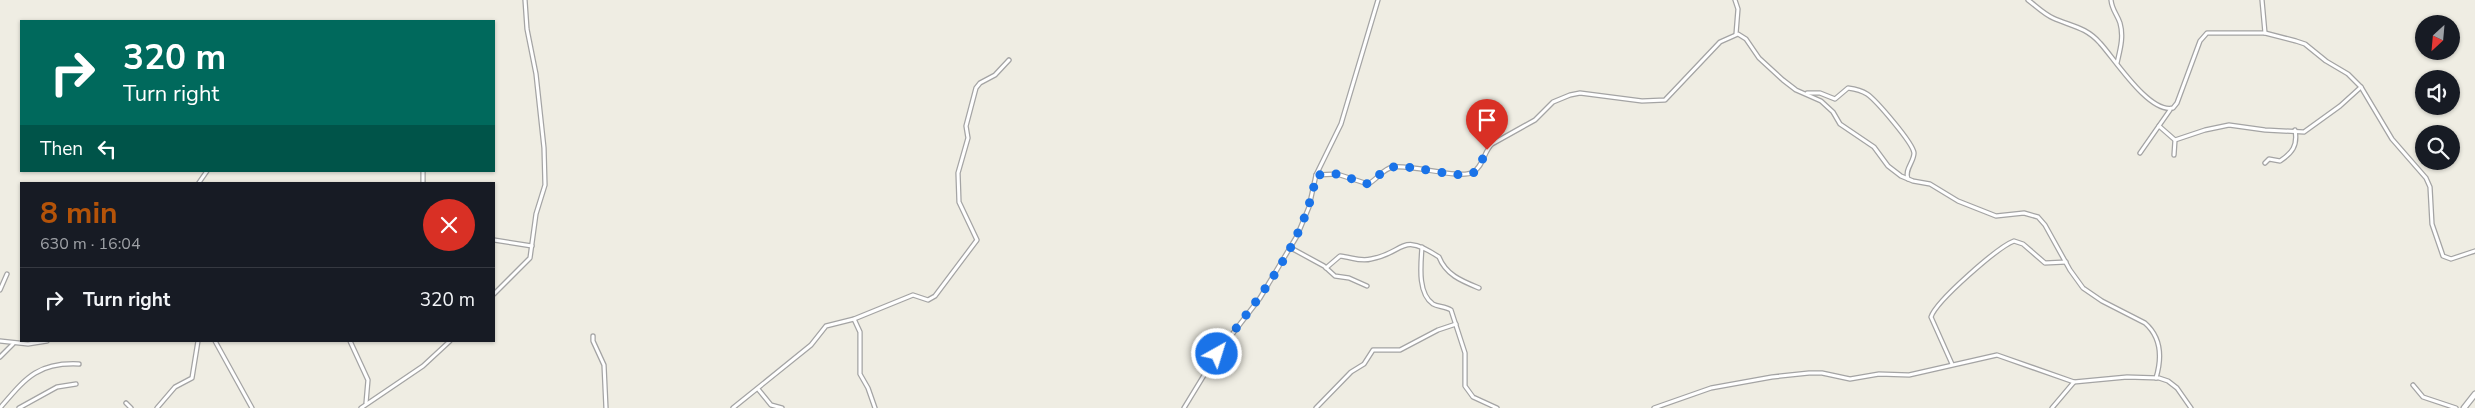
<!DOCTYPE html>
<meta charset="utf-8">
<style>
body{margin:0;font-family:"Nunito Sans",sans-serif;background:#20242c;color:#f1f3f6;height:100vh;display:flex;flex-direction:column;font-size:19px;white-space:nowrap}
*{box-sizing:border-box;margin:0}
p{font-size:16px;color:#9ea1a6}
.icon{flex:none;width:28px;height:28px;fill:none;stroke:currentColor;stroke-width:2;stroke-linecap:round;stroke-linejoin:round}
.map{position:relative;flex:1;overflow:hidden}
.drawer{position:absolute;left:20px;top:182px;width:475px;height:160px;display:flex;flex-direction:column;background:#171b24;border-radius:0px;box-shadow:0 1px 4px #0004}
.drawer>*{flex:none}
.guide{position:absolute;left:20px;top:20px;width:475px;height:152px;border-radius:0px;box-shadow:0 1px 4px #0004;background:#00695c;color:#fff;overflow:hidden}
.needle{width:32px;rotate:206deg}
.buttons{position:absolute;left:2415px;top:15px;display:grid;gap:10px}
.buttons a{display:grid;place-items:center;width:45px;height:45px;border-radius:50%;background:#171b24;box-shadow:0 1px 4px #0004;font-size:25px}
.pin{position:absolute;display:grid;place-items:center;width:42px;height:42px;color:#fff;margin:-51px -21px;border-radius:50% 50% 50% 0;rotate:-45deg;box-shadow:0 0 5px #0007}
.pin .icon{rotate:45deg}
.me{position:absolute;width:55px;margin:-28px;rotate:39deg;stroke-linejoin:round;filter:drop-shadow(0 0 4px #0008)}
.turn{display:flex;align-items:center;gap:18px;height:105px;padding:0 20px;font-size:22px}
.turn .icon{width:65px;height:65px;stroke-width:2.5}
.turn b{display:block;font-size:35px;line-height:42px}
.then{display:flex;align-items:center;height:48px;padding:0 20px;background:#0003;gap:10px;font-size:19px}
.round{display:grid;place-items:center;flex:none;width:52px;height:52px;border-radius:26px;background:#20242c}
.overview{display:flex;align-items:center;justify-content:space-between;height:85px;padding:0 20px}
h1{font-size:30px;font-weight:700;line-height:38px;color:#b45309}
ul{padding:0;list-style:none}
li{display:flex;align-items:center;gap:15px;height:65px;padding:0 20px;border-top:1px solid #363941}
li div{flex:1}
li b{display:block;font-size:19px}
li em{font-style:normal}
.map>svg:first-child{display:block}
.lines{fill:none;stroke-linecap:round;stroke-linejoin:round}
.minor-casing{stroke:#a4a4a4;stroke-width:5.5}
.tertiary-casing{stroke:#a4a4a4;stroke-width:7}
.minor{stroke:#fff;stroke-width:3}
.tertiary{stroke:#fff;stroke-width:4.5}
.route{stroke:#1a73e8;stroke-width:9;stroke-dasharray:0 16.2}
</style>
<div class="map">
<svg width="2475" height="408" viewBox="0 0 2475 408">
<rect width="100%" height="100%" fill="#efede3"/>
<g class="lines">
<defs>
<g id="minor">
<polyline points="1735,0 1738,9 1736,34"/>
<path d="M 2028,0 C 2036,6 2044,14 2053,18 C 2071,26 2086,27 2100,43 C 2114,58 2149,114 2173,108 L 2177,103 L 2200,41 L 2207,33 L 2265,33 L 2296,41 L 2305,44 L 2326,61 L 2348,74 L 2361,87 L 2392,139 L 2426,178 L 2430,187 L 2432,224 L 2443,256 L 2451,259 L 2475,251"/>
<path d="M 2111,0 C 2112,10 2117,14 2120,23 C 2124,37 2120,50 2117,63"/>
<polyline points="2262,0 2265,33"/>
<path d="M 1807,93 L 1820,93 L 1835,99 L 1848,88 C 1855,89 1861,90 1867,94 C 1876,100 1913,143 1914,153 C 1914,162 1904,170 1908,179"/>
<polyline points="2159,126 2175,140 2174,155"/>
<polyline points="2175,140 2205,130 2229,125 2265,130 2304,132 2340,106 2361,87"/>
<polyline points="2140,153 2170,110"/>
<path d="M 2265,163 L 2269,159 L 2280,161 C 2292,153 2298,146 2295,130"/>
<path d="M 1316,175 L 1337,174 L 1368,184 C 1377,180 1382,169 1393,167 C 1412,164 1461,180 1473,172 C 1483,167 1484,151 1492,144 L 1535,120 L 1553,102 L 1570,95 L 1580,93 L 1642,101 L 1665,100 L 1720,42 L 1738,34 L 1746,39 L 1759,58 L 1783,80 L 1796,90 L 1821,101 L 1833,112 L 1840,124 L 1874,147 L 1888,166 L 1901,176 L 1913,181 L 1930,184 L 1958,201 L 1996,216 L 2024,213 L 2038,217 L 2045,225 L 2070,270 L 2083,288 L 2102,301 L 2145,323 C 2162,338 2162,358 2156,378"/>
<polyline points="198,184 207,171"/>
<polyline points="423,184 423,171"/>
<polyline points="494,240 532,246"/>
<path d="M 1422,247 C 1421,263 1417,293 1433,304 C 1438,307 1445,306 1451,310 L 1465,353 L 1465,386 L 1473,397 L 1497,408"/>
<polyline points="1291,248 1324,266 1335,276 1349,278 1367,286"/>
<path d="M 1326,268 L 1340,256 C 1351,257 1360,262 1371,259 C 1405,253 1400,231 1439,257 C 1446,275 1462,281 1479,288"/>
<polyline points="0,290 7,274"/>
<polyline points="494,294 530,258 536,214 545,185 544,148 536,74 527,29 525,0"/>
<polyline points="854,319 860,332 860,374 868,388 875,408"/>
<polyline points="593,336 593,341 604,365 606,408"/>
<polyline points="0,341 28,344 47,341"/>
<polyline points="215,341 252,408"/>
<polyline points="350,341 368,380 366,403"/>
<polyline points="0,357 13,344"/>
<path d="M 1952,364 L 1931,317 C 1936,301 1998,247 2014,241 L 2023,244 L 2045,263 L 2066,262"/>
<polyline points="2413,385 2423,397 2456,408"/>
<polyline points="758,389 771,405 782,408"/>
<polyline points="126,403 131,408"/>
<path d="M 0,408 C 25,379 37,362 79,364"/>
<polyline points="19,408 57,387 76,384"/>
<polyline points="157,408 175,387 192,378 198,341"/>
<polyline points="361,408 423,366 450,341"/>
<polyline points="733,408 811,345 826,326 854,319 913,295 928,300 935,296 977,240 959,202 958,173 968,138 966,126 976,88 980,83 995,75 1009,60"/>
<polyline points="1184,408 1217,354 1260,298 1297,236 1309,207 1316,175 1341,124 1378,0"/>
<polyline points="1316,408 1351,372 1364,364 1373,350 1400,350 1438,330 1456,324"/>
<polyline points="1654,408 1711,388 1772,377 1809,373 1822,373 1850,379 1879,374 1909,375 1997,355 2074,382 2127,377 2159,378 2168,381 2177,388 2191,408"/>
<polyline points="2052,408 2074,382"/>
</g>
<polyline id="tertiary" points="2464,408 2475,394"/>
</defs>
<use href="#minor" class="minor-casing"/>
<use href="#tertiary" class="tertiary-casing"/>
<use href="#minor" class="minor"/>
<use href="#tertiary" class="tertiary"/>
</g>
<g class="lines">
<path class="route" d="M 1217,354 C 1257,299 1305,245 1316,175 L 1337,174 L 1368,184 C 1377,180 1381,169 1393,167 C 1412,164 1461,180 1473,173 C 1480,169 1483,156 1487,150"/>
</g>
</svg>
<div class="buttons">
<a><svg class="needle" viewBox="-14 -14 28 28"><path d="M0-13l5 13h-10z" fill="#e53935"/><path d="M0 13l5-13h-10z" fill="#9ea1a6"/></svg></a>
<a><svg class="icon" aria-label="sound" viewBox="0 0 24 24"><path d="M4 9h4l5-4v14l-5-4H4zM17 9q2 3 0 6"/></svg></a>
<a><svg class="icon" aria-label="search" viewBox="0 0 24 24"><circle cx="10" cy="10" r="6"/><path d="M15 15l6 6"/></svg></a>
</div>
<div class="pin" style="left:1487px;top:150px;background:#d93025"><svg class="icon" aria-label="arrive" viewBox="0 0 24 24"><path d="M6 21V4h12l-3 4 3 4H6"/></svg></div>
<svg class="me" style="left:1217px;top:354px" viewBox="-20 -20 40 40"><circle r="17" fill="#1a73e8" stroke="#fff" stroke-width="3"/><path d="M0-11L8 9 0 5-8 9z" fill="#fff"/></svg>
<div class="guide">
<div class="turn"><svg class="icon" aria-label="right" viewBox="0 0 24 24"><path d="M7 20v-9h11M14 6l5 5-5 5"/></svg><div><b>320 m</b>Turn right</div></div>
<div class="then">Then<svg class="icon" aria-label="left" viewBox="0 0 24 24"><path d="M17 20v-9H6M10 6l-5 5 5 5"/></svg></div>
</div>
<section class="drawer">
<div class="overview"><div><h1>8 min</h1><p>630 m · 16:04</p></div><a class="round" style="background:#d93025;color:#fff"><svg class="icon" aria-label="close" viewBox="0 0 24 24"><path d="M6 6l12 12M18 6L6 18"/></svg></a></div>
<ul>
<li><svg class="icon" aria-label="right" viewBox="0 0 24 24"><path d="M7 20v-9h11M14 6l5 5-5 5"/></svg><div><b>Turn right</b></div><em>320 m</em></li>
</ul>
</section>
</div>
